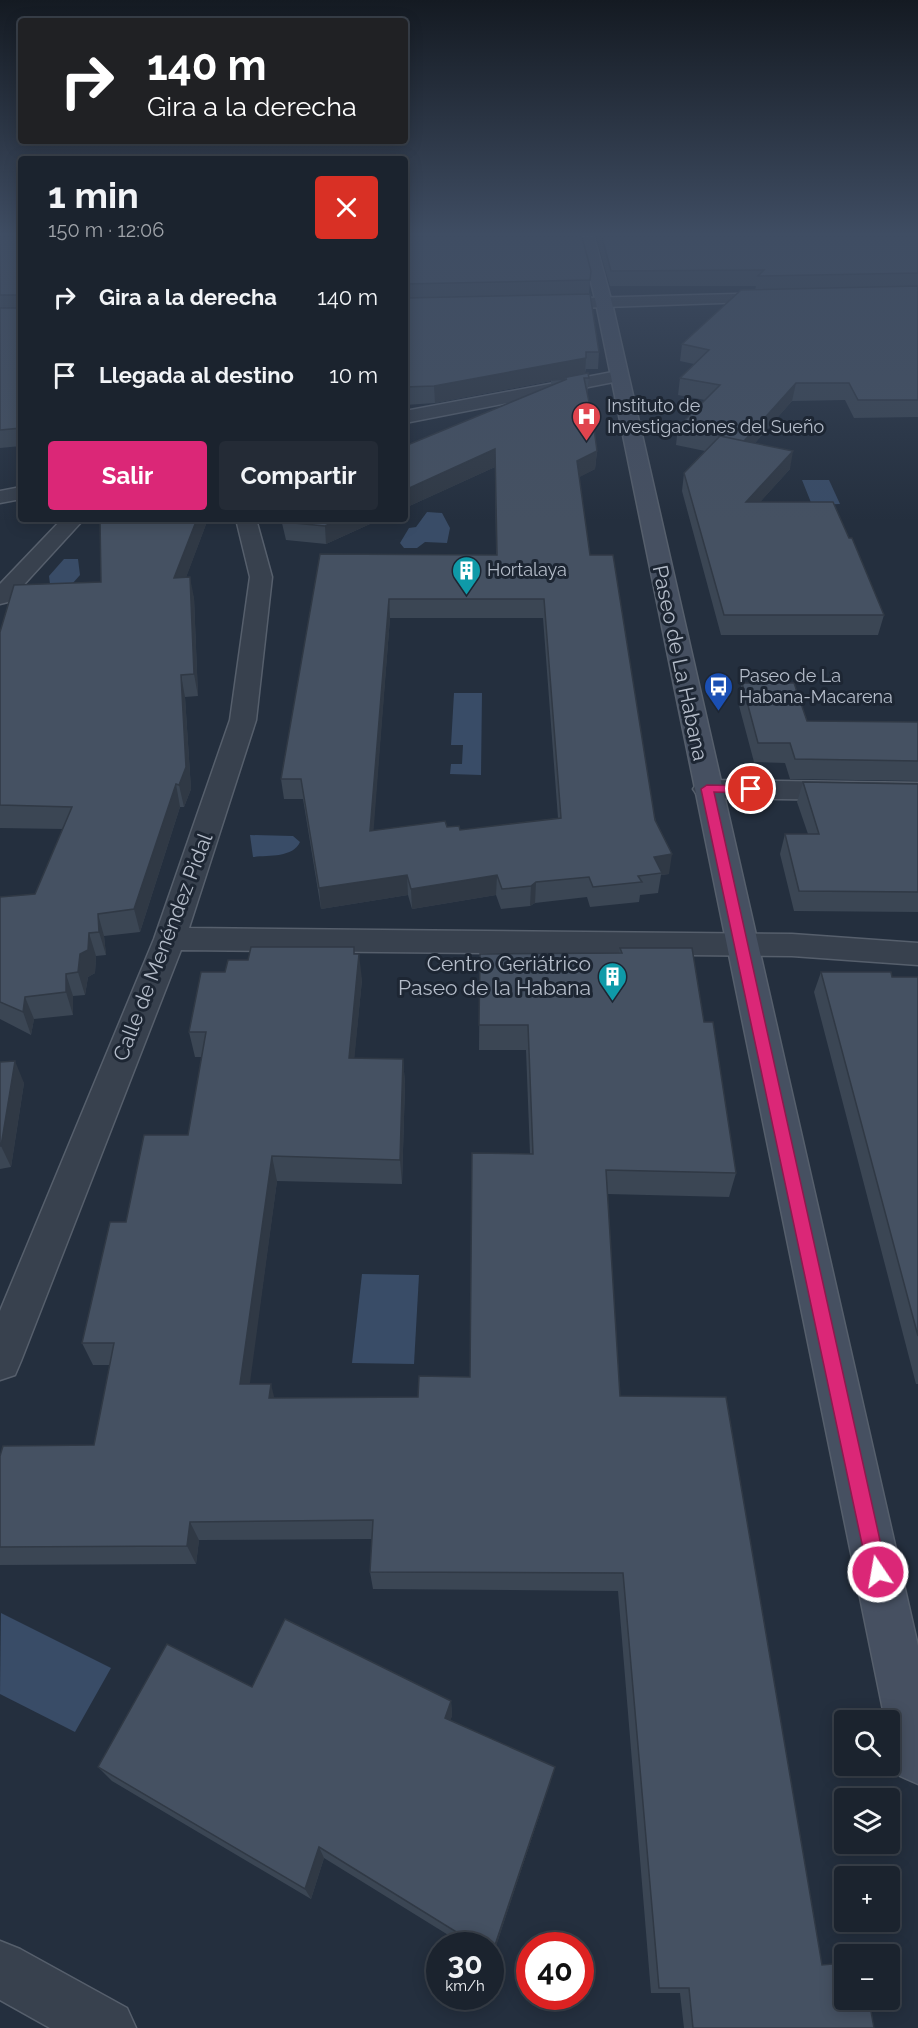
<!DOCTYPE html>
<html lang="es">
<meta charset="utf-8">
<style>
body{margin:0;font-family:Raleway,sans-serif;background:#242b36;color:#f1f3f6;height:100vh;display:flex;flex-direction:column;font-size:22px;white-space:nowrap}
*{box-sizing:border-box;margin:0}
p{font-size:20px;color:#a0a4aa}
.icon{flex:none;width:33px;height:33px;fill:none;stroke:currentColor;stroke-width:2;stroke-linecap:round;stroke-linejoin:round}
.map{position:relative;flex:1;overflow:hidden}
.details{position:absolute;left:18px;top:156px;width:390px;height:366px;display:flex;flex-direction:column;background:#1b232e;border-radius:6px;box-shadow:0 3px 15px #0003,0 0 0 2px #39404a}
.details>*{flex:none}
.guide{position:absolute;left:18px;top:18px;width:390px;height:126px;border-radius:6px;box-shadow:0 3px 15px #0003,0 0 0 2px #39404a;background:#202124;color:#fff;overflow:hidden}
.fabs{position:absolute;left:834px;top:1710px;display:grid;gap:12px}
.fabs a{display:grid;place-items:center;width:66px;height:66px;border-radius:6px;background:#1b232e;box-shadow:0 3px 15px #0003,0 0 0 2px #39404a;font-size:30px}
.speed{position:absolute;left:426px;top:1932px;display:flex;gap:12px;font-size:30px;font-weight:700;text-align:center}
.speed>*{display:grid;place-content:center;width:78px;height:78px;border-radius:50%;background:#1b232e;box-shadow:0 3px 15px #0003,0 0 0 2px #39404a;line-height:1}
.speed small{font-size:15px;font-weight:400}
.speed .limit{border:9px solid #d22;background:#fff;color:#111}
.pin{position:absolute;display:grid;place-items:center;width:51px;height:51px;color:#fff;margin:-26px;border:3px solid #fff;border-radius:50%;box-shadow:0 2px 6px #0007}
.me{position:absolute;width:66px;margin:-33px;rotate:348deg;stroke-linejoin:round;filter:drop-shadow(0 0 4px #0008)}
.turn{display:flex;align-items:center;gap:21px;height:126px;padding:0 30px;font-size:27px}
.turn .icon{width:78px;height:78px;stroke-width:2.5}
.turn b{display:block;font-size:42px;line-height:51px}
.round{display:grid;place-items:center;flex:none;width:63px;height:63px;border-radius:6px;background:#242b36}
.head{display:flex;align-items:center;justify-content:space-between;height:102px;padding:0 30px}
h1{font-size:36px;font-weight:700;line-height:45px}
.cta{display:flex;gap:12px;margin-top:auto;padding:12px 30px}
.cta a{flex:1;height:69px;border-radius:6px;background:#db2777;color:#fff;font-size:24px;font-weight:700;line-height:69px;text-align:center}
.cta a+a{background:#242b36;color:#f1f3f6}
ul{padding:0;list-style:none}
li{display:flex;align-items:center;gap:18px;height:78px;padding:0 30px}
li div{flex:1}
li b{display:block;font-size:22px}
li em{font-style:normal}
.map>svg:first-child{display:block}
.water{fill:#394c67}
.lines{fill:none;stroke-linecap:round;stroke-linejoin:round}
.street-casing{stroke:#565f6c;stroke-width:3}
.secondary-casing{stroke:#565f6c;stroke-width:3}
.street{fill:#38414e;fill-rule:evenodd}
.secondary{fill:#465061;fill-rule:evenodd}
.wall{fill:#3b4654;fill-rule:evenodd}
.shaded-wall{fill:#303945}
.building{fill:#455162;stroke:#303945;stroke-width:1.5;fill-rule:evenodd}
.route{fill:#db2777;stroke:#8e194d;stroke-width:1.5}
.labels{text-anchor:middle;stroke-width:6;stroke-linejoin:round;paint-order:stroke}
.far-poi-label{font-size:18px;fill:#b4bcc9;stroke:#1d2633;text-anchor:start}
.street-label{font-size:21px;fill:#b4bcc9;stroke:#1d2633}
.poi-label{font-size:21px;fill:#b4bcc9;stroke:#1d2633;text-anchor:end}
</style>
<div class="map">
<svg width="918" height="2028" viewBox="0 0 918 2028">
<rect width="100%" height="100%" fill="#242f3e"/>
<g class="water">
<polygon points="802,480 829,480 840,504 812,505"/>
<polygon points="427,512 442,513 450,528 447,543 425,542 417,548 404,548 400,543 409,528 416,527"/>
<polygon points="64,559 78,559 80,575 65,592 51,592 49,576"/>
<polygon points="454,693 482,693 481,775 450,774 451,764 462,764 463,745 451,745"/>
<path d="M 250,835 L 293,836 L 300,842 C 293,858 268,855 253,857 Z"/>
<polygon points="362,1274 419,1275 414,1364 352,1363"/>
<polygon points="1,1613 111,1668 75,1732 0,1694"/>
</g>
<g class="lines">
<defs>
<g id="street">
<polygon points="775,293 783,298 781,301 548,309 540,304 548,299"/>
<polygon points="618,371 624,372 627,376 624,380 405,423 405,411"/>
<polygon points="21,487 21,499 0,503 0,491"/>
<polygon points="62,519 84,519 8,602 0,604 0,584"/>
<polygon points="236,519 256,519 272,577 256,720 189,928 792,934 918,943 918,965 792,956 181,950 21,1361 15,1375 0,1380 0,1311 154,939 230,720 250,577"/>
<polygon points="707,780 918,783 918,801 707,798 697,795 693,789 697,783"/>
<polygon points="0,1941 20,1949 127,2008 136,2028 50,2028 0,2000"/>
</g>
<path id="secondary" d="M 580,237 L 594,237 L 612,303 L 918,1646 L 918,1784 L 900,1776 C 892,1757 890,1741 890,1720 L 885,1720 L 596,303 Z"/>
</defs>
<use href="#street" class="street-casing"/>
<use href="#secondary" class="secondary-casing"/>
<use href="#street" class="street"/>
<use href="#secondary" class="secondary"/>
</g>
<g class="wall">
<polygon points="0,237 21,237 21,446 0,448"/>
<path d="M 405,237 L 591,271 L 589,294 L 599,352 L 598,369 L 586,369 L 585,373 L 589,378 L 587,395 L 597,451 L 595,469 L 579,477 L 590,555 L 669,874 L 661,875 L 658,893 L 640,895 L 639,902 L 590,907 L 587,897 L 535,903 L 530,906 L 501,909 L 496,895 L 412,909 L 408,895 L 321,909 L 303,799 L 284,799 L 281,779 L 320,554 L 496,555 L 495,467 L 405,508 L 405,446 L 551,386 L 551,381 L 435,403 L 405,405 ZM 390,618 L 543,618 L 558,818 L 460,830 L 447,827 L 373,830 Z"/>
<polygon points="596,237 918,237 918,417 854,418 845,400 792,401 755,443 790,469 760,502 884,615 878,635 721,635 682,491 684,473 705,451 676,445 678,427 705,400 678,395 680,378 694,364 680,361 682,344 755,290 756,286 610,286"/>
<polygon points="208,519 186,577 194,598 198,696 185,697 191,789 184,807 180,807 140,932 104,936 106,955 96,956 95,973 88,977 85,995 73,996 73,1015 34,1019 31,1035 0,1019 0,897 35,894 63,829 0,828 0,632 101,582"/>
<polygon points="281,519 381,519 326,544 286,540"/>
<polygon points="742,683 807,721 918,722 918,781 790,779 785,763 754,762 738,702"/>
<polygon points="803,782 918,784 918,912 794,911 780,854 785,834 808,834 797,802"/>
<polygon points="620,948 704,1022 736,1173 729,1197 607,1194 620,1396 822,1965 874,2028 684,2028 680,1993 651,1993 618,1591 373,1589 370,1572 372,1539 199,1540 196,1564 0,1565 0,1456 94,1445 110,1365 93,1365 82,1343 126,1222 188,1135 202,1057 195,1057 189,1032 225,972 248,960 354,954 362,980 354,1058 403,1059 405,1084 402,1184 277,1181 249,1384 274,1398 418,1397 470,1377 530,1154 526,1050 479,1050 480,954 619,953"/>
<polygon points="821,972 892,977 918,977 918,1384 916,1384 814,992"/>
<polygon points="0,1062 24,1083 11,1167 0,1169"/>
<polygon points="252,1687 451,1701 452,1716 450,1720 551,1780 491,1961 490,1946 466,1946 324,1858 311,1899 112,1781 98,1767"/>
</g>
<g class="shaded-wall">
<polygon points="586,358 585,375 552,380 551,381 435,403 434,386"/>
<polygon points="796,383 792,401 741,459 744,441"/>
<polygon points="495,449 495,467 405,508 405,490"/>
<polygon points="597,451 595,469 576,479 577,461"/>
<polygon points="793,451 790,469 743,521 746,502"/>
<polygon points="197,519 208,519 178,599 174,578"/>
<polygon points="340,519 381,519 326,544 325,526"/>
<polygon points="190,577 194,598 198,696 194,674"/>
<polygon points="389,599 390,618 372,851 370,831"/>
<polygon points="181,675 185,697 191,789 184,807 179,785"/>
<polygon points="176,784 180,807 140,932 134,909"/>
<polygon points="672,854 669,874 661,875 662,873 654,857"/>
<polygon points="407,875 408,895 321,909 319,888"/>
<polygon points="497,875 496,895 412,909 411,889"/>
<polygon points="536,882 535,903 530,906 531,886"/>
<polygon points="98,914 104,936 106,955 99,932"/>
<polygon points="89,933 96,956 95,973 88,977 85,995 78,972 80,954"/>
<polygon points="359,954 362,980 352,1083 349,1058"/>
<polygon points="66,974 73,996 73,1015 66,992"/>
<polygon points="25,997 34,1019 31,1035 23,1012"/>
<polygon points="403,1059 405,1084 402,1184 400,1160"/>
<polygon points="15,1061 24,1083 11,1167 1,1146"/>
<polygon points="272,1156 277,1181 247,1405 240,1384"/>
<polygon points="271,1384 276,1405 269,1398"/>
<polygon points="190,1522 199,1540 196,1564 187,1546"/>
<polygon points="451,1701 452,1716 445,1733 445,1718"/>
<polygon points="555,1767 551,1780 491,1961 492,1954"/>
<polygon points="319,1847 324,1858 311,1899 305,1889"/>
</g>
<g class="building">
<polygon points="0,237 21,237 21,428 0,430 0,308 19,308 19,295 0,295"/>
<polygon points="405,237 582,237 591,271 590,280 405,284"/>
<polygon points="602,237 918,237 918,273 758,276 764,270 611,271"/>
<polygon points="918,286 918,400 858,400 849,383 796,383 744,441 793,451 746,502 833,502 849,538 852,538 884,615 724,615 684,473 720,436 744,441 678,427 720,385 680,378 709,350 682,344 741,290"/>
<polygon points="590,294 599,352 586,352 586,358 434,386 405,387 405,298"/>
<path d="M 588,373 L 589,378 L 584,378 L 593,421 L 597,451 L 577,461 L 590,555 L 613,555 L 655,820 L 672,854 L 654,857 L 662,873 L 638,876 L 642,882 L 593,887 L 589,877 L 536,882 L 531,886 L 502,889 L 497,875 L 411,889 L 407,875 L 319,888 L 301,779 L 281,779 L 320,554 L 497,555 L 495,449 L 405,490 L 405,446 L 567,379 L 552,380 ZM 389,599 L 544,599 L 561,818 L 460,830 L 459,826 L 447,827 L 445,821 L 370,831 Z"/>
<polygon points="100,519 197,519 174,578 190,577 194,674 181,675 186,767 179,785 176,784 134,909 98,914 99,932 89,933 88,950 80,954 78,972 66,974 66,992 25,997 23,1012 0,1002 0,897 35,894 72,807 0,805 0,632 14,585 101,582"/>
<polygon points="284,519 340,519 325,526 284,522"/>
<polygon points="742,683 794,683 807,721 918,722 918,761 795,759 790,743 758,743"/>
<polygon points="803,782 918,784 918,892 799,891 785,834 819,834"/>
<polygon points="251,947 354,947 354,954 359,954 349,1058 403,1059 400,1160 272,1156 240,1384 271,1384 269,1398 418,1397 419,1376 470,1377 472,1153 533,1154 528,1025 479,1025 480,954 622,953 620,948 692,948 704,1022 713,1022 736,1173 606,1170 620,1396 726,1397 822,1965 844,1963 844,2000 869,2000 874,2028 693,2028 689,1988 659,1988 623,1573 370,1572 373,1520 190,1522 187,1546 0,1547 0,1456 3,1446 94,1445 114,1343 82,1343 110,1222 126,1222 144,1135 188,1135 206,1032 189,1032 201,972 225,972 228,960 248,960"/>
<polygon points="821,972 891,972 892,977 918,977 918,1336"/>
<polygon points="15,1061 1,1146 0,1146 0,1062"/>
<polygon points="285,1619 451,1701 445,1718 555,1767 492,1954 490,1953 490,1946 479,1946 319,1847 305,1889 98,1767 167,1644 252,1687"/>
</g>
<linearGradient id="sky" x2="0" y2="1"><stop stop-color="#141a22"/><stop offset="0.45" stop-color="#3f4d63"/><stop offset="1" stop-color="#3f4d63" stop-opacity="0"/></linearGradient>
<rect width="918" height="521" fill="url(#sky)"/>
<polygon class="route" points="707,785 751,786 756,789 751,793 714,792 887,1572 885,1579 878,1581 871,1579 868,1572 701,789"/>
<defs>
<symbol id="hospital-pin" viewBox="-11 -11 22 30"><path d="M0 17L-7.5 6A9.5 9.5 0 1 1 7.5 6Z" fill="#e0444e" stroke="#1d2633"/><path d="M-5-5h3v3.5h4V-5h3V5h-3V1.5h-4V5h-3Z" fill="#fff"/></symbol>
<symbol id="building-pin" viewBox="-11 -11 22 30"><path d="M0 17L-7.5 6A9.5 9.5 0 1 1 7.5 6Z" fill="#0f9aa8" stroke="#1d2633"/><path d="M-4-6H4V6H1V3H-1V6H-4ZM-2.5-4.3h1.7v1.8h-1.7ZM.8-4.3h1.7v1.8H.8ZM-2.5-1h1.7V.8h-1.7ZM.8-1h1.7V.8H.8Z" fill="#fff"/></symbol>
<symbol id="bus-pin" viewBox="-11 -11 22 30"><path d="M0 17L-7.5 6A9.5 9.5 0 1 1 7.5 6Z" fill="#1a4fb4" stroke="#1d2633"/><path d="M-5-6H5V4H4V6H2V4H-2V6H-4V4H-5ZM-3.5-4V0h7V-4ZM-3.5 1.2v1.5H-2V1.2ZM2 1.2v1.5H3.5V1.2Z" fill="#fff"/></symbol>
</defs>
<g fill-rule="evenodd">
<use href="#hospital-pin" x="570" y="400" width="33" height="45"/>
<use href="#building-pin" x="450" y="554" width="33" height="45"/>
<use href="#bus-pin" x="702" y="670" width="33" height="45"/>
<use href="#building-pin" x="596" y="960" width="33" height="45"/>
</g>
<g class="labels">
<g class="far-poi-label">
<text x="607" y="412">Instituto de<tspan x="607" dy="21">Investigaciones del Sueño</tspan></text>
<text x="487" y="576">Hortalaya</text>
<text x="739" y="682">Paseo de La<tspan x="739" dy="21">Habana-Macarena</tspan></text>
</g>
<g class="street-label">
<text transform="translate(680 663) rotate(78)" y="7">Paseo de La Habana</text>
<text transform="translate(163 947) rotate(-69)" y="7">Calle de Menéndez Pidal</text>
</g>
<g class="poi-label">
<text x="591" y="971">Centro Geriátrico<tspan x="591" dy="24">Paseo de la Habana</tspan></text>
</g>
</g>
</svg>
<div class="fabs">
<a><svg class="icon" aria-label="search" viewBox="0 0 24 24"><circle cx="10" cy="10" r="6"/><path d="M15 15l6 6"/></svg></a>
<a><svg class="icon" aria-label="layers" viewBox="0 0 24 24"><path d="M12 4l9 5-9 5-9-5zM3 14l9 5 9-5"/></svg></a>
<a>+</a>
<a>−</a>
</div>
<div class="speed"><div>30<small>km/h</small></div><div class="limit">40</div></div>
<div class="pin" style="left:751px;top:789px;background:#d93025"><svg class="icon" aria-label="arrive" viewBox="0 0 24 24"><path d="M6 21V4h12l-3 4 3 4H6"/></svg></div>
<svg class="me" style="left:878px;top:1572px" viewBox="-20 -20 40 40"><circle r="17" fill="#db2777" stroke="#fff" stroke-width="3"/><path d="M0-11L8 9 0 5-8 9z" fill="#fff"/></svg>
<div class="guide">
<div class="turn"><svg class="icon" aria-label="right" viewBox="0 0 24 24"><path d="M7 20v-9h11M14 6l5 5-5 5"/></svg><div><b>140 m</b>Gira a la derecha</div></div>
</div>
<section class="details">
<div class="head"><div><h1>1 min</h1><p>150 m · 12:06</p></div><a class="round" style="background:#d93025;color:#fff"><svg class="icon" aria-label="close" viewBox="0 0 24 24"><path d="M6 6l12 12M18 6L6 18"/></svg></a></div>
<ul>
<li><svg class="icon" aria-label="right" viewBox="0 0 24 24"><path d="M7 20v-9h11M14 6l5 5-5 5"/></svg><div><b>Gira a la derecha</b></div><em>140 m</em></li>
<li><svg class="icon" aria-label="arrive" viewBox="0 0 24 24"><path d="M6 21V4h12l-3 4 3 4H6"/></svg><div><b>Llegada al destino</b></div><em>10 m</em></li>
</ul>
<div class="cta"><a>Salir</a><a>Compartir</a></div>
</section>
</div>
